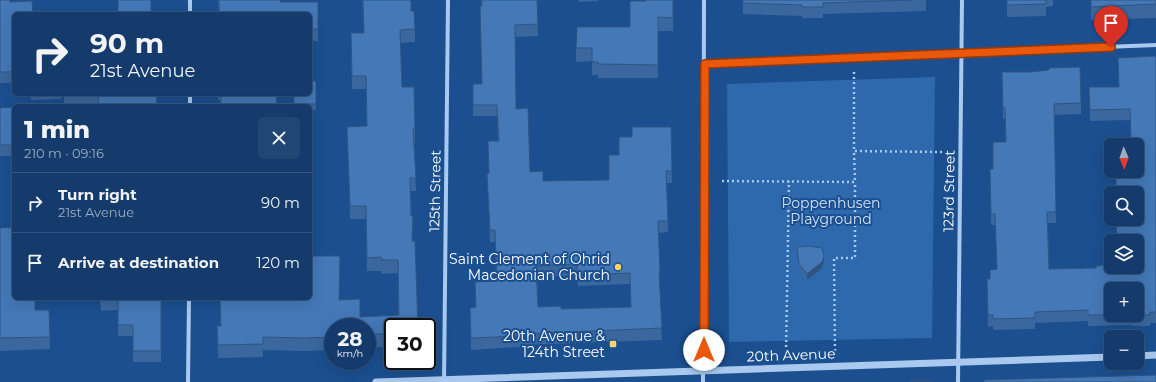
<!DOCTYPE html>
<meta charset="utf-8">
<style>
body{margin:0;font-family:Montserrat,sans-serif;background:#214673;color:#f1f3f6;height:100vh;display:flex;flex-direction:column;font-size:15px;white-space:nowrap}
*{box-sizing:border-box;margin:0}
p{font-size:13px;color:#9dadc1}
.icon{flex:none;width:22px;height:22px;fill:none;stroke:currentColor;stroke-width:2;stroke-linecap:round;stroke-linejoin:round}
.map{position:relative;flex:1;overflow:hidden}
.drawer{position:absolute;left:12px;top:104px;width:300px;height:196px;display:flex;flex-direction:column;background:#143b6b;border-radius:6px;box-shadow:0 4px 16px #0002,0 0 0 1px #33557e}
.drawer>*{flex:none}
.top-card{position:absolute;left:12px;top:12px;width:300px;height:84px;border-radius:6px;box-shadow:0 4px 16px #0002,0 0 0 1px #33557e;background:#143b6b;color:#f1f3f6;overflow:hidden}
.needle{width:26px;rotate:178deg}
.tools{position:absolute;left:1104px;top:138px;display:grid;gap:8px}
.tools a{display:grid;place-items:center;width:40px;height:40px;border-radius:6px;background:#143b6b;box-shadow:0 4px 16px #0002,0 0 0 1px #33557e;font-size:20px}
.speed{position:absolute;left:324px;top:318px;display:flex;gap:8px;font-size:20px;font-weight:700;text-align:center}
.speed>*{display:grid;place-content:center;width:52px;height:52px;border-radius:50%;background:#143b6b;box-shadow:0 4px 16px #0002,0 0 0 1px #33557e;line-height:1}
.speed small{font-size:10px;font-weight:400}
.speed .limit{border:2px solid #111;border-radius:6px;background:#fff;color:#111}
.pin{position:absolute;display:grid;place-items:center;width:34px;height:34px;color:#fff;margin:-41px -17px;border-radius:50% 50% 50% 0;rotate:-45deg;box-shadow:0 0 4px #0007}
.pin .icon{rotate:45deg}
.me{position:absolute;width:44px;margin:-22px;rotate:0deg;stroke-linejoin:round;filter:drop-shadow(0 0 3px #0008)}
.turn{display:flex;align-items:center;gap:14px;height:84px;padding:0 12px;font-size:18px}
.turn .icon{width:52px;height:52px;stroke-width:2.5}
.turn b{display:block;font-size:28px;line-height:34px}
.round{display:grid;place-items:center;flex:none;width:42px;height:42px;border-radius:6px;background:#214673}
.summary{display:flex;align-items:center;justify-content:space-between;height:68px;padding:0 12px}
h1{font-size:24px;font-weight:800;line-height:30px}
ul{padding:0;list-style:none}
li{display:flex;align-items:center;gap:12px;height:60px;padding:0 12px;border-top:1px solid #33557e}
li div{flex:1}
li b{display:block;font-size:15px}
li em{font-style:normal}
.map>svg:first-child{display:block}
.green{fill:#2e69ad}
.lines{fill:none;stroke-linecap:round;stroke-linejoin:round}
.path{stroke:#a9c9ee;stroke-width:2.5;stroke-dasharray:2 3;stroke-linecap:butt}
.minor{stroke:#a9c9ee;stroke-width:4}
.tertiary{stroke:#a9c9ee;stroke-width:7}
.wall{fill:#3a679d;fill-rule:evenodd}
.shaded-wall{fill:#305480}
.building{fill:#4478b7;stroke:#305480;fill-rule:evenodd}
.route-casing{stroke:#983908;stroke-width:10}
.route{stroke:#ea580c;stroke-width:7}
.poi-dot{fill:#ffd166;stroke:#1b4f8f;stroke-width:1.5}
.labels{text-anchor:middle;stroke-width:4;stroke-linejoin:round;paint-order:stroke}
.street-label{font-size:14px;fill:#fff;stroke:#1b4f8f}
.park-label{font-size:14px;fill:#cfe3fa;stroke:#1b4f8f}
.poi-label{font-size:14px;fill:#fff;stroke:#1b4f8f;text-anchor:end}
</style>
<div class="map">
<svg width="1156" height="382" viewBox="0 0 1156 382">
<rect width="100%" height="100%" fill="#1b4f8f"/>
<polygon class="green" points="935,77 932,338 729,342 727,84"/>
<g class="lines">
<g class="path">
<polyline points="854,72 854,151"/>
<polyline points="722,181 855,182 854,151 942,152"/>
<polyline points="835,351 834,258 855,258 855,182"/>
<polyline points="786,352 789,181"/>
</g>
<g class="minor">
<polyline points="190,14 190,0"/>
<polyline points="705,63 1156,45"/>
<polyline points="190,106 190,94"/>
<polyline points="188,382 189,298"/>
<polyline points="444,382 448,0"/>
<polyline points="703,382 704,0"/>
<polyline points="958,382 962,0"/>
</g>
<g class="tertiary">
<polyline points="1137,356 1156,355"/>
<polyline points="376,382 1111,357"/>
</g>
</g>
<g class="wall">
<polygon points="0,0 10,2 14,14 14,83 0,83"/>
<polygon points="218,0 280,2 318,2 318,41 310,41 310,14 219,14"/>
<polygon points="362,0 411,0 411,11 415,29 415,42 400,43 402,87 415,129 415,143 414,143 416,191 411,191 412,241 418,327 393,327 393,347 367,347 367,327 333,327 333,350 304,351 263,350 263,357 218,358 217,326 220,326 220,299 225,299 225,298 310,298 340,269 339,300 360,317 398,315 398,273 382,274 381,271 367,271 366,219 350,219 347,127 367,126 366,89 352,89 351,33 364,33"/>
<path d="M 481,0 L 537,0 L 538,36 L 515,37 L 516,109 L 530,172 L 543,181 L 609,180 L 619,155 L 632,137 L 671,127 L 672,183 L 667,183 L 668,232 L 658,233 L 660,272 L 660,283 L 659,283 L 662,340 L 520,345 L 520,347 L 471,350 L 470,308 L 475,307 L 475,282 L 496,281 L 495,242 L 490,242 L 487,174 L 489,174 L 488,141 L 498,141 L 497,116 L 473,116 L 473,84 L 482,84 ZM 577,276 L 578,286 L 630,284 L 631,307 L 561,309 L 538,307 L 537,277 Z"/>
<polygon points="579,0 598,0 598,1 579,2"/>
<polygon points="673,0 673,31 658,31 658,78 598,78 598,75 592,75 592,61 576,62 576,48 630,27 646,1"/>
<polygon points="742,0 926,0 926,11 823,14 823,18 802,18 802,16 743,14 743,2 742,2"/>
<polygon points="1007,0 1053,0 1053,6 1046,7 1046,16 1007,17"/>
<polygon points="1091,0 1156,0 1156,18 1091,20"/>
<path d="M 1156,56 L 1156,323 L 1150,323 L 1150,326 L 1131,326 L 1131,325 L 1088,326 L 1088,321 L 1035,323 L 1035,329 L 993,330 L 993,326 L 988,327 L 987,290 L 987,279 L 990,279 L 997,269 L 995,225 L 991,225 L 990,169 L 993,169 L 1006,142 L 1005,119 L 1003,119 L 1002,72 L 1081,103 L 1081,114 L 1054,115 L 1056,223 L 1048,223 L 1049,269 L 1096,268 L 1137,267 L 1137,241 L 1116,241 L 1116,219 L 1137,171 L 1130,120 L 1090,121 L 1089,87 L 1119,87 L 1118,58 ZM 1111,289 L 1137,315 L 1111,315 Z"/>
<polygon points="316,81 316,110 310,110 310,106 294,106 294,94"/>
<polygon points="31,94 61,94 61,99 31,100"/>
<polygon points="64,94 157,94 98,106 64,105"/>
<polygon points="218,94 256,94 256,96 277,106 221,106 220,100 218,100"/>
<polygon points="14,107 14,156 0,156 0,108"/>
<polygon points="0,228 35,310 50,337 50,349 0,351"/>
<polygon points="797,247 824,262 822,268 807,280 799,270 797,253"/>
<polygon points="100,298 158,298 158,299 161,299 161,362 133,362 133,336 118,336 118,310 101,311"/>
</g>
<polygon class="shaded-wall" points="824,256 824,262 822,268 807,280 807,274"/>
<g class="building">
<polygon points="0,0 10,0 10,2 32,1 33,14 14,14 14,72 0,72"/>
<rect x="118" y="0" width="33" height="14"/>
<polygon points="219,0 280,0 280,2 318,2 318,29 310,29 310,14 243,14 244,13 219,13"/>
<polygon points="363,0 411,0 411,11 414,11 415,29 400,30 402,87 414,87 415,129 413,129 416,178 410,178 411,216 413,216 412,241 415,241 418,327 393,327 393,334 367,334 367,327 333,327 333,337 304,338 263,337 263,344 218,345 217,326 221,326 220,299 226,299 226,298 310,298 310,256 340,256 339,300 360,299 360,317 399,315 398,260 382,260 381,257 367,258 366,206 350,206 347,127 367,126 366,76 352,76 351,33 364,33"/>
<path d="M 482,0 L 537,0 L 538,24 L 515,25 L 516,109 L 528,108 L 530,172 L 543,171 L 543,181 L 609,180 L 609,155 L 619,155 L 619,137 L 632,137 L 632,127 L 671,127 L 672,171 L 666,171 L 668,221 L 658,221 L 660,272 L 659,272 L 662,328 L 520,334 L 520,336 L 471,338 L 470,308 L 476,307 L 475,282 L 497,281 L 495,230 L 490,230 L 487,174 L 489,173 L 488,141 L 499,141 L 497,105 L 473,105 L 473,84 L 482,84 L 480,6 L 482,6 ZM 577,264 L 578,275 L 630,273 L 631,307 L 561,309 L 561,306 L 538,307 L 536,266 Z"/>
<polygon points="646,0 673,0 673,18 658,17 658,65 598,64 598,62 592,62 592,48 576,48 577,27 630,27 630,1 646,1"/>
<polygon points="743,0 912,0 823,3 823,7 802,7 802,5 743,3"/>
<polygon points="1007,0 1046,0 1046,4 1007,5"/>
<polygon points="1091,0 1156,0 1156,4 1091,7"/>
<polygon points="1156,56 1156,312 1150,312 1150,315 1137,315 1137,289 1111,289 1111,315 1088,315 1088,310 1035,312 1035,318 993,319 993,315 988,315 987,279 990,279 990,270 997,269 995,214 991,214 990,169 993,169 993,142 1006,142 1005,108 1003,108 1002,72 1031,72 1049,70 1049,68 1080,67 1081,103 1054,104 1056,212 1047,212 1049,269 1096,268 1096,266 1111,265 1111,267 1137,267 1137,241 1117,241 1116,219 1137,219 1137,193 1116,193 1116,171 1137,171 1137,145 1131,145 1130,109 1090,110 1089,87 1119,87 1118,58"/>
<polygon points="310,81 316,81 316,104 294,104 294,94 310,94"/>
<polygon points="64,94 157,94 156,106 98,106 99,95"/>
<polygon points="221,94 256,94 256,96 276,95 277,106 221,106"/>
<polygon points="14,107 14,145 0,145 0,108"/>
<polygon points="14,227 14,298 35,298 35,310 49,310 50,337 0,338 0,228"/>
<polygon points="808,246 822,248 824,256 822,262 807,274 799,264 797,247"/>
<polygon points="101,298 158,298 158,299 161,299 161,351 133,351 133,325 118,325 118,299 101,300"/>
<polygon points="1156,375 1156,382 984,382 984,380"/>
<rect x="910" y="381" width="21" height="1"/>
</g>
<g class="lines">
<defs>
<polyline id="route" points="704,350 705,64 1111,47"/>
</defs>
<use href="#route" class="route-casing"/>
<use href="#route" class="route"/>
</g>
<g class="poi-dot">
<circle cx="618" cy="267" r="4"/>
<rect x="609" y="340" width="8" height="8" rx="2"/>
</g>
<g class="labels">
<g class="street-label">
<text transform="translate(435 191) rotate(-89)" y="5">125th Street</text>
<text transform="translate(949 191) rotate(-89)" y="5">123rd Street</text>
<text transform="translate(791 355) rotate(-2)" y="5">20th Avenue</text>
</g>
<g class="park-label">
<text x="831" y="208">Poppenhusen<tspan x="831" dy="16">Playground</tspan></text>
</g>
<g class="poi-label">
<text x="610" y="264">Saint Clement of Ohrid<tspan x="610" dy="16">Macedonian Church</tspan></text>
<text x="605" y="341">20th Avenue &amp;<tspan x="605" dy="16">124th Street</tspan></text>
</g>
</g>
</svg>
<div class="tools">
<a><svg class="needle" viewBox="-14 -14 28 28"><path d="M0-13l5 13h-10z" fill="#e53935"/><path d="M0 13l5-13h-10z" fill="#9dadc1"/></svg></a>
<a><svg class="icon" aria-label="search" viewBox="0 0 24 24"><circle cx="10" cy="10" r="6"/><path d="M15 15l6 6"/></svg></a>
<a><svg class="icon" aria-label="layers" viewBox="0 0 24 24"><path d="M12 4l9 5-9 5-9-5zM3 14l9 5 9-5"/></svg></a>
<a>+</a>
<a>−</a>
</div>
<div class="speed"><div>28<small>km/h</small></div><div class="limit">30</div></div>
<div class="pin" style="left:1111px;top:47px;background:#d93025"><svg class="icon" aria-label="arrive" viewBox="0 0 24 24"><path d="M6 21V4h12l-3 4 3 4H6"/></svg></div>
<svg class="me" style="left:704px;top:350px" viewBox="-20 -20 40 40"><circle r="19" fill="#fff"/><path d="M0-13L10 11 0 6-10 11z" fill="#ea580c"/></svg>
<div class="top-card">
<div class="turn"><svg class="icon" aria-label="right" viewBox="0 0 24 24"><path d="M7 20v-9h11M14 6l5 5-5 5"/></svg><div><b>90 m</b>21st Avenue</div></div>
</div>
<section class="drawer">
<div class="summary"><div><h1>1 min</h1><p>210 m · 09:16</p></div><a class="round"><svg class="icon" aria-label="close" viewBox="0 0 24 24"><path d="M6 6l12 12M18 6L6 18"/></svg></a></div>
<ul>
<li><svg class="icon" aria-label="right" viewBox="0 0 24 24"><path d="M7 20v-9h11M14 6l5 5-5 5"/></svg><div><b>Turn right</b><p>21st Avenue</p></div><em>90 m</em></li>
<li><svg class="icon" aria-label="arrive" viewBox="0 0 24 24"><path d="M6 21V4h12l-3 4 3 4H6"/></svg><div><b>Arrive at destination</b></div><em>120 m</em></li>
</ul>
</section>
</div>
